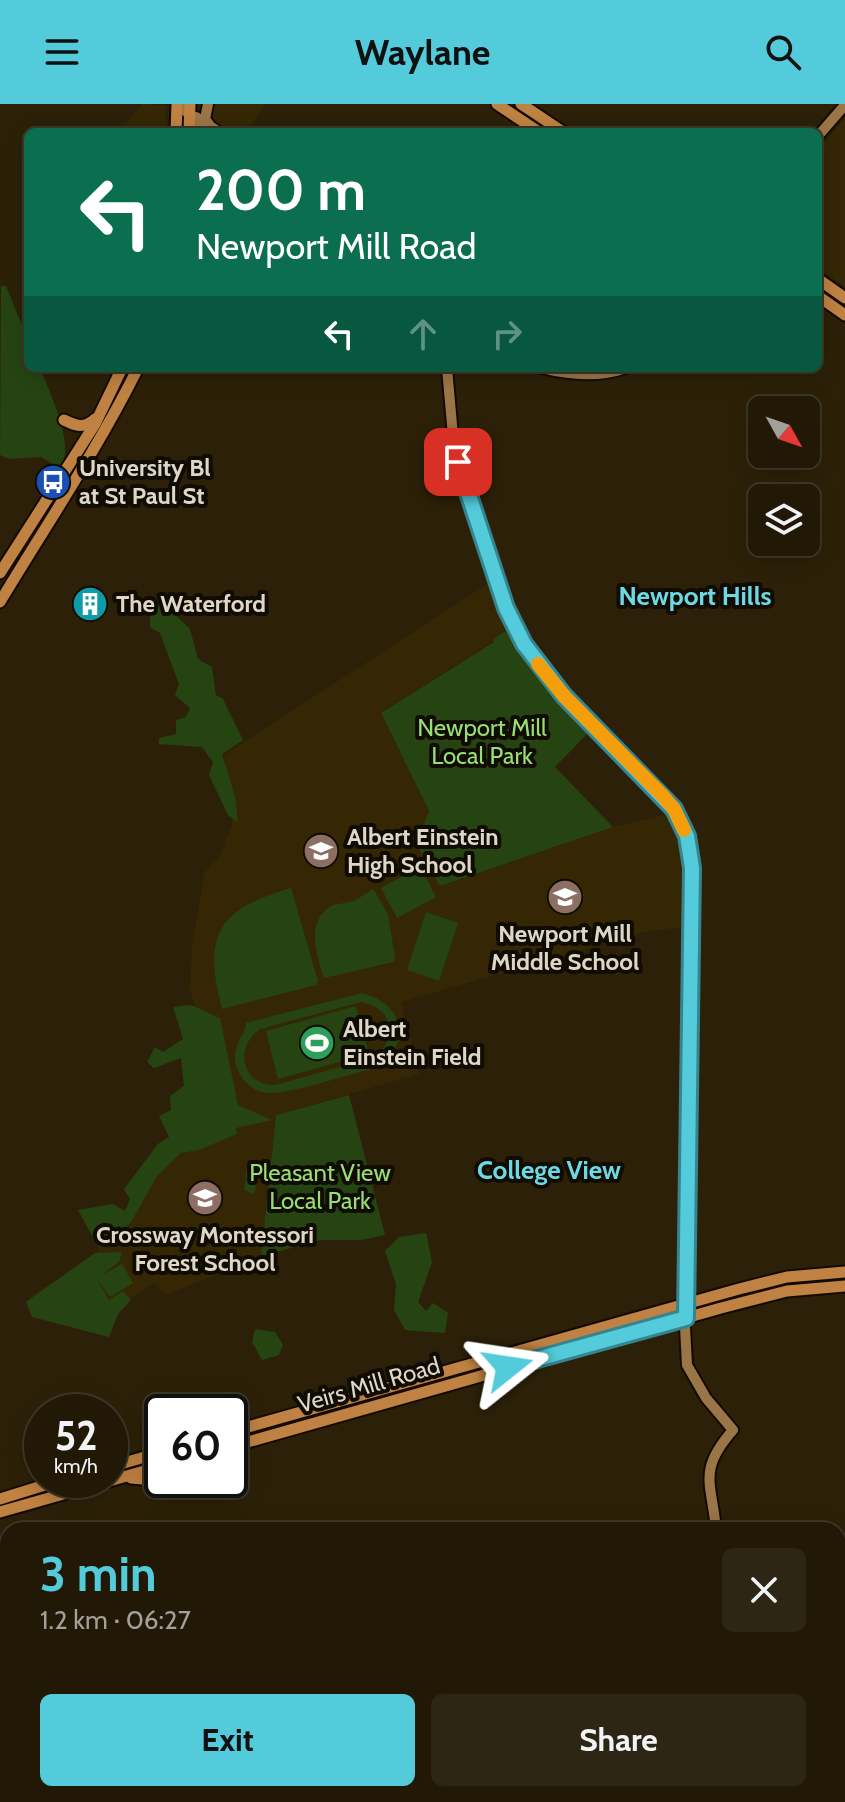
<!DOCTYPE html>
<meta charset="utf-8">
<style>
body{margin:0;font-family:Cabin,sans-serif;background:#2d2614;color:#f1f3f6;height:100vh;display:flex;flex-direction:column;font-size:30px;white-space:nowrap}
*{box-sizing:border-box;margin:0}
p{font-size:26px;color:#a2a09b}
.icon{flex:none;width:44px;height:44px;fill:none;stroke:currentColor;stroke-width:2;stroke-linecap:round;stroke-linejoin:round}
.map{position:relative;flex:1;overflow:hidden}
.side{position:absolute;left:0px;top:1418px;width:846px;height:280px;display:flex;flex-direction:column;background:#211906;border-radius:24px 24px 0 0;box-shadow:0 4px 20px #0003,0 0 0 2px #3e3828}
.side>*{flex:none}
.banner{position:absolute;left:24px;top:24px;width:798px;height:244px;border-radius:12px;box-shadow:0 4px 20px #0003,0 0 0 2px #3e3828;background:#0b6e4f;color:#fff;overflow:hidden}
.needle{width:52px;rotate:130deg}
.fabs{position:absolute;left:748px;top:292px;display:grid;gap:16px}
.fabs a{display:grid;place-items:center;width:72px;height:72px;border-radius:12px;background:#211906;box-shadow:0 4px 20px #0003,0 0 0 2px #3e3828;font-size:40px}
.speed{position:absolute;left:24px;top:1290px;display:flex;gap:16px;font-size:40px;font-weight:700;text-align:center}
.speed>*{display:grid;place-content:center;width:104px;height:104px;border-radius:50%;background:#211906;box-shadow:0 4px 20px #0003,0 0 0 2px #3e3828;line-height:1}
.speed small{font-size:20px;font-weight:400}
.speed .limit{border:4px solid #111;border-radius:12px;background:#fff;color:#111}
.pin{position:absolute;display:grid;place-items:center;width:68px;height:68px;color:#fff;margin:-34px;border-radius:16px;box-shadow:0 4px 12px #0006}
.me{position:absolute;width:88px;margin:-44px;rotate:75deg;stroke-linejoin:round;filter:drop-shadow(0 0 6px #0008)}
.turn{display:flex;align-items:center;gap:28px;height:168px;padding:0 40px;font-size:36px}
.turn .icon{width:104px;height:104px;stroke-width:2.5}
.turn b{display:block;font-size:56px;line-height:68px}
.lanes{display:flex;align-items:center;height:76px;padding:0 40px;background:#0003;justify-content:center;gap:40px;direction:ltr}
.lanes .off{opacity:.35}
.round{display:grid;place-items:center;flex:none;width:84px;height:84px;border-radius:12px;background:#2d2614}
.head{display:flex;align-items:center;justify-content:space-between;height:136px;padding:0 40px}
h1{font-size:48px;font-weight:700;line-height:60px;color:#53cbda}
.button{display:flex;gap:16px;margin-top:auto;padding:16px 40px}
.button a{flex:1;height:92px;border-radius:12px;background:#53cbda;color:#111;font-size:32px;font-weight:700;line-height:92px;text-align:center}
.button a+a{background:#2d2614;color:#f1f3f6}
header{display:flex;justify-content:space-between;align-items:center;height:104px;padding:0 40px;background:#53cbda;color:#111;font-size:36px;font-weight:700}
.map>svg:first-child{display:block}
.built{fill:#352704}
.green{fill:#254412;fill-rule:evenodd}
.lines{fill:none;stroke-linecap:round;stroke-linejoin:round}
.stream{stroke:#00091c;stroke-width:2}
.secondary-casing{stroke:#140a00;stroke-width:14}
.primary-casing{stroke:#140a00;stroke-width:15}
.secondary{stroke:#9a7548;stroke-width:10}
.primary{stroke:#bf8242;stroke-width:11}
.route-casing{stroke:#36848e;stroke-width:20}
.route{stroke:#53cbda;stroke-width:14}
.slow{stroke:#f59e0b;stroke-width:14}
.labels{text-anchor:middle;stroke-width:8;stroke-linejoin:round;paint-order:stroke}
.poi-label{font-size:24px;font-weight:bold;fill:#ded7c8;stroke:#100c03;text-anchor:start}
.park-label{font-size:24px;fill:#98de74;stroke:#100c03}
.street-label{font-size:24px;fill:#ded7c8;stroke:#100c03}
.neighbourhood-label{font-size:26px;font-weight:bold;fill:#6dd8e6;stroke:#100c03}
</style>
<header><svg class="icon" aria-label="menu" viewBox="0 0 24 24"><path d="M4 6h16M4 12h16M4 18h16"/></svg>Waylane<svg class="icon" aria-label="search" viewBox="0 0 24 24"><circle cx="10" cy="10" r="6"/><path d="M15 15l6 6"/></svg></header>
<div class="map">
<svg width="845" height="1698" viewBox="0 0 845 1698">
<rect width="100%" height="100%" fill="#2c2108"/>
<g class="built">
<polygon points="142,0 166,1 166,28 120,28"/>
<polygon points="203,0 266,0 246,28 201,28"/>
<polygon points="845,15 845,183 818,164 818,45"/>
<polygon points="489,479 506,527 493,535 494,537 381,609 429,707 416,741 441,782 613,723 668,710 683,743 682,823 645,828 401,898 419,970 276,1011 261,1152 167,1191 154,1179 121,1200 31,1209 30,1193 98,1150 98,1131 130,1117 155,1070 189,1035 231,1019 190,886 192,841 205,768 219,753 232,720 224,651"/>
</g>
<g class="green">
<path d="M 1,182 L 6,182 L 28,236 L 28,264 L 40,264 C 50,290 75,339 61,365 L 41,353 L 9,355 L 0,351 Z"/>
<polygon points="159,495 190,525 198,555 212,563 216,591 223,595 243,636 222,650 235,692 238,719 228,711 209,671 213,658 202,643 159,640 159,634 176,630 176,616 186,613 190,604 175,591 179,580 160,529 150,523 150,498"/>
<polygon points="506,527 541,578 589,628 555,663 613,723 440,782 416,740 429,707 381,609 494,538 493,535"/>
<polygon points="420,763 436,793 397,814 381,784"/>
<path d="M 291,784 L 318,877 L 316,881 L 222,905 C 202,829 219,805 291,784 Z"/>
<path d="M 373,785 L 388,810 L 395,854 L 393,858 L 324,874 C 317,851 305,818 331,802 C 337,799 344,800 350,798 C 358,796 366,789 373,785 Z"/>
<polygon points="426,808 458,819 439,877 407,866"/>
<path d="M 362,889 C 407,901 414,943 371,965 C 343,972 299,987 273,989 C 253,991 236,973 235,954 C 234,940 245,931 246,919 ZM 361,898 C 393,904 398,932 376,953 L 275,981 C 241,981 234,943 260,925 Z"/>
<polygon points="191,901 220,914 238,1001 272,1016 236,1024 237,1030 199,1046 181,1049 157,1072 130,1120 94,1135 78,1106 113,1100 125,1107 130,1095 124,1085 158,1040 169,1033 159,1012 171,1006 170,992 184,982 181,954 154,964 147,958 155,943 163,948 183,935 173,903"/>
<polygon points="356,902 369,950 278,975 266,927"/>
<polygon points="349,991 385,1131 361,1136 321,1136 261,1152 276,1011"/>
<path d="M 250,1059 L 257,1059 C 259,1068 258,1084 253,1090 L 244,1086 C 247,1077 244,1067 250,1059 Z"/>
<polygon points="426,1129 432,1158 418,1198 426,1207 433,1199 448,1209 445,1229 405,1226 394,1206 396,1180 385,1147 399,1133"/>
<polygon points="122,1148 119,1158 100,1172 122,1160 133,1179 110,1193 97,1175 109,1196 123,1187 131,1196 118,1210 109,1233 32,1213 26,1198 95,1149"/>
<polygon points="255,1225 275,1228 283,1241 279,1251 262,1256 252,1238"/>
<polygon points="845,1475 845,1579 838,1575 838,1515"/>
</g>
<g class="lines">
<polyline class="stream" points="838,1519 845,1520"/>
<defs>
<g id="secondary">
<polyline points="178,0 207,28"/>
<polyline points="208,0 205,15 209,20"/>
<polyline points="196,13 219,28"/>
<polyline points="818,32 845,1"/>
<path d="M 447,264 L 453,332 L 478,424 L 506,504 L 524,540 L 542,567 L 564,592 L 663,692 L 680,715 L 690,743 L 692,821 L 685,1223 L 687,1261 L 706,1294 L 733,1326 C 697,1367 712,1379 716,1426"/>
<path d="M 541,264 C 569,271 598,274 626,264"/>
<polyline points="663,1690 665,1698"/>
</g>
<g id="primary">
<polyline points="497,0 539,28"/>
<polyline points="521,0 563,28"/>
<polyline points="176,28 177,0"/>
<polyline points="189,28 190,0"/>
<polyline points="818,175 845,194"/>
<polyline points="818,192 845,211"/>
<path d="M 64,316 C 76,322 84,325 95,315"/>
<polyline points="0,469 95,320 122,264"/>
<path d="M 0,498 C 47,420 97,346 138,264"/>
<polyline points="230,1328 739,1185 787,1173 845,1168"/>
<polyline points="230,1343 721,1204 787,1187 845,1182"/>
<polyline points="110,1363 162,1348"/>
<polyline points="131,1374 154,1376"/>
<polyline points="0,1395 61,1376"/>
<polyline points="0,1408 162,1362"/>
</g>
</defs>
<use href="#secondary" class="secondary-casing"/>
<use href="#primary" class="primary-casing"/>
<use href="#secondary" class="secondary"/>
<use href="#primary" class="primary"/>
</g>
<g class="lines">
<defs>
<polyline id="route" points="458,358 506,504 524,540 564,592 674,705 687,732 692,764 686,1214 508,1263"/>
</defs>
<use href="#route" class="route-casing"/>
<use href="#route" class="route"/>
<polyline class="slow" points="538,560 564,592 663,692 674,705 684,726"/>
</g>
<defs>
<symbol id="bus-disc" viewBox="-11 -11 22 22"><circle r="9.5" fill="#1a4fb4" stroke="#100c03"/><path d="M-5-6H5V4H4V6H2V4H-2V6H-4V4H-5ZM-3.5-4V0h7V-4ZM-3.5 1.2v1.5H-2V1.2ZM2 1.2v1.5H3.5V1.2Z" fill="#fff"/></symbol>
<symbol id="building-disc" viewBox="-11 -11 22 22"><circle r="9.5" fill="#0f9aa8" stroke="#100c03"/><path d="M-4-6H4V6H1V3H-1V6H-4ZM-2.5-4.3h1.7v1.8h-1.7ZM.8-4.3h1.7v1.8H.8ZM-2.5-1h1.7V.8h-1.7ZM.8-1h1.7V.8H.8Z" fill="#fff"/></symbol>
<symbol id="school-disc" viewBox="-11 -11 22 22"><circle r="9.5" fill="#8d6e63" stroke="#100c03"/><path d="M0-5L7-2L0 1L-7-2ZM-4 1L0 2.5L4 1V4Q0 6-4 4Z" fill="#fff"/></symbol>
<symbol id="stadium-disc" viewBox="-11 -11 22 22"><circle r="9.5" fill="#2e9e5b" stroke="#100c03"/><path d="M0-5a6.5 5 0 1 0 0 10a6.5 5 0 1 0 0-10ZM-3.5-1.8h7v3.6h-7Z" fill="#fff"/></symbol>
</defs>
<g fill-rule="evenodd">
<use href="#bus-disc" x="33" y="358" width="40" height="40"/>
<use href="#building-disc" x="70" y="480" width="40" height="40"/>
<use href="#school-disc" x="301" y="727" width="40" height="40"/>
<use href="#school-disc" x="545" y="773" width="40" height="40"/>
<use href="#stadium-disc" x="297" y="919" width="40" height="40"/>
<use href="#school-disc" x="185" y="1074" width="40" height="40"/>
</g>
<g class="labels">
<g class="poi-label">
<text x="79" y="372">University Bl<tspan x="79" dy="28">at St Paul St</tspan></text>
<text x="116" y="508">The Waterford</text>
<text x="347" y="741">Albert Einstein<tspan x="347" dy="28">High School</tspan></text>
<text x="565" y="838" text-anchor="middle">Newport Mill<tspan x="565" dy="28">Middle School</tspan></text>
<text x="343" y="933">Albert<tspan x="343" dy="28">Einstein Field</tspan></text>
<text x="205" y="1139" text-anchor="middle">Crossway Montessori<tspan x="205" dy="28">Forest School</tspan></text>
</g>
<g class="park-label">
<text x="482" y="632">Newport Mill<tspan x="482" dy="28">Local Park</tspan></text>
<text x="320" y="1077">Pleasant View<tspan x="320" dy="28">Local Park</tspan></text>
</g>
<g class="street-label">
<text transform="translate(369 1281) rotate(-16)" y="8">Veirs Mill Road</text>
</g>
<g class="neighbourhood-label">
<text x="695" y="501">Newport Hills</text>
<text x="549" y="1075">College View</text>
</g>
</g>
</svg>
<div class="fabs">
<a><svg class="needle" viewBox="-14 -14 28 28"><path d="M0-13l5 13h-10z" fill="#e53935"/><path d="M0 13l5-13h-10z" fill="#a2a09b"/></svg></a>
<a><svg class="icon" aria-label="layers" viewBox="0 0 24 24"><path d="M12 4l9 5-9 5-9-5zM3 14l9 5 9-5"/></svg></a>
</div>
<div class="speed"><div>52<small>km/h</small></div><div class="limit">60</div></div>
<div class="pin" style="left:458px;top:358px;background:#d93025"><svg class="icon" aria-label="arrive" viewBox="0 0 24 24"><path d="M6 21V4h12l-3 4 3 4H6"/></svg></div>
<svg class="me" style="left:508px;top:1263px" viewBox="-20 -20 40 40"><path d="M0-17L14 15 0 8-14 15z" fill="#53cbda" stroke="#fff" stroke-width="4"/></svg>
<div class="banner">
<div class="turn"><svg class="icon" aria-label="left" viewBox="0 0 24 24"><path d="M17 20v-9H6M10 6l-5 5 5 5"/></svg><div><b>200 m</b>Newport Mill Road</div></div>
<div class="lanes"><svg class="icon" aria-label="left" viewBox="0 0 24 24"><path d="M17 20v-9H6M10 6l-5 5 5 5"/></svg><svg class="icon off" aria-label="ahead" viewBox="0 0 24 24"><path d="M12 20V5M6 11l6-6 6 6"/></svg><svg class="icon off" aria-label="right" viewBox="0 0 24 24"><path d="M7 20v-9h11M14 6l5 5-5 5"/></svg></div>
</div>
<section class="side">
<div class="head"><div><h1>3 min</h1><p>1.2 km · 06:27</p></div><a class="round"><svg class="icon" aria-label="close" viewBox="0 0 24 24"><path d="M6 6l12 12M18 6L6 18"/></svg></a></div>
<div class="button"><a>Exit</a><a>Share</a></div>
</section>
</div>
